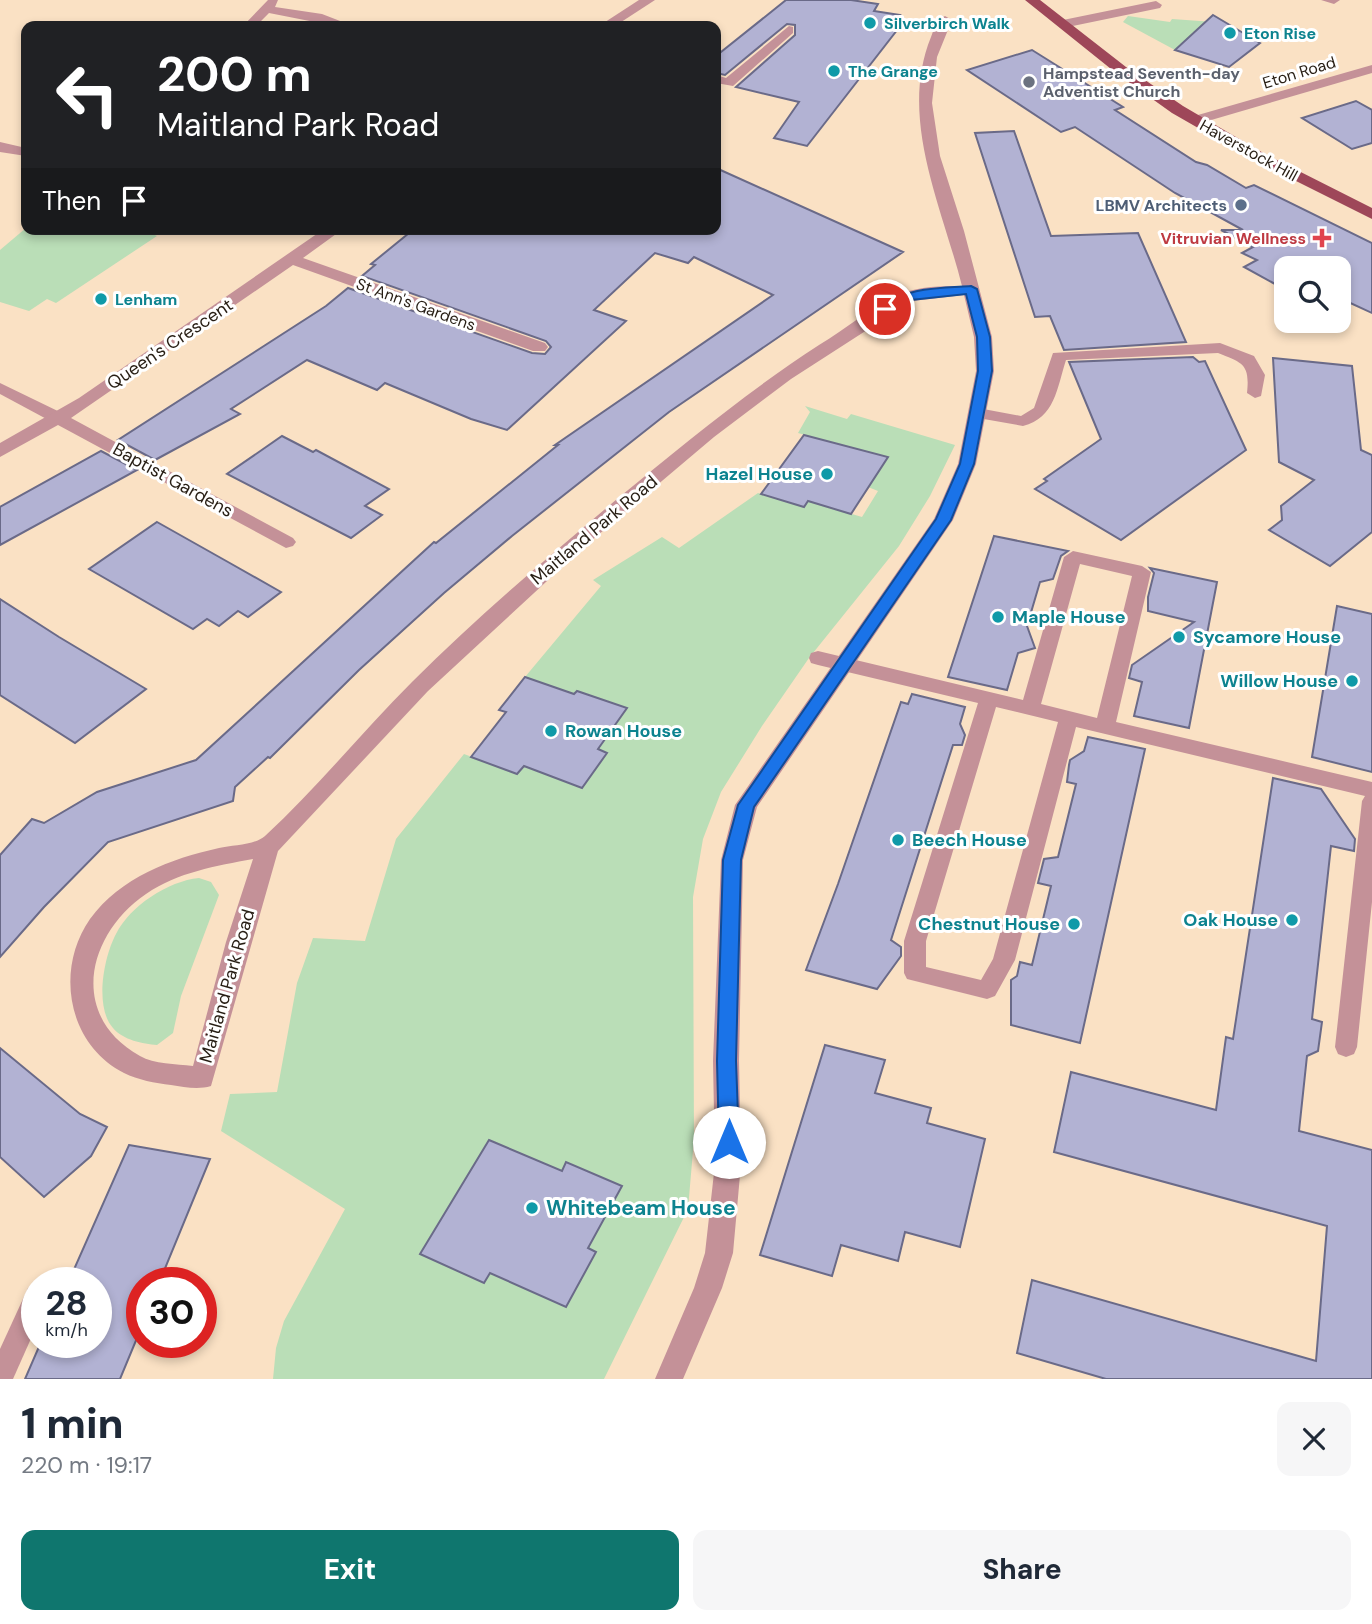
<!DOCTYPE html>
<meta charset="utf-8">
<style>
body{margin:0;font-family:"DM Sans",sans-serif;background:#f6f6f7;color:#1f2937;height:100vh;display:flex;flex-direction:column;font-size:26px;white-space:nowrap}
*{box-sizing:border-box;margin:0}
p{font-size:23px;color:#747a83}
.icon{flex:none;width:38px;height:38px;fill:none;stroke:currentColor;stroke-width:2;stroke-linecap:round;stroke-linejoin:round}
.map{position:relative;height:1379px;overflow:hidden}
.side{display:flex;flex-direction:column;background:#fff;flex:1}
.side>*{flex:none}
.top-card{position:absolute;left:21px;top:21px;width:700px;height:214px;border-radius:14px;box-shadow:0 4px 10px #0003;background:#202124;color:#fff;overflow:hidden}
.controls{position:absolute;left:1274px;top:256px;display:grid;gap:14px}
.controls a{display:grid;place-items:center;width:77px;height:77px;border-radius:14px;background:#fff;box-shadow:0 4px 10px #0003;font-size:35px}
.speed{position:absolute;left:21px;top:1267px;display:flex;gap:14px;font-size:35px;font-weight:700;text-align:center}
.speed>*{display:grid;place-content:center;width:91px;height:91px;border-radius:50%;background:#fff;box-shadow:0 4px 10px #0003;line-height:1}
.speed small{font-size:18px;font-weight:400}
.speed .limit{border:10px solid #d22;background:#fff;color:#111}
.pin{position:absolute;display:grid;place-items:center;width:60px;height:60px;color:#fff;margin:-30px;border:4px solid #fff;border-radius:50%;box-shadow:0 2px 7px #0007}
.me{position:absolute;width:77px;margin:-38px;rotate:0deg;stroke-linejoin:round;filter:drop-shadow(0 0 5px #0008)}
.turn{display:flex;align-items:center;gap:24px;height:147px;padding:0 21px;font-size:32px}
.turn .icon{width:91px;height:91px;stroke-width:2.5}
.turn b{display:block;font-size:49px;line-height:60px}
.then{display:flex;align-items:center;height:66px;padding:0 21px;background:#0003;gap:14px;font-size:26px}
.round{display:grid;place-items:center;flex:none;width:74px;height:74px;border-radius:14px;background:#f6f6f7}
.summary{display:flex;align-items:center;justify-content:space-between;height:119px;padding:0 21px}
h1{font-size:42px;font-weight:800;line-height:52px}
.primary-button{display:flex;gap:14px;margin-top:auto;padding:14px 21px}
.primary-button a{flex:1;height:80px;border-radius:14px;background:#0f766e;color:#fff;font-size:28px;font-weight:800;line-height:80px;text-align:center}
.primary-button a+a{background:#f6f6f7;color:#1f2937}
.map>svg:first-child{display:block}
.green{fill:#badeb7}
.building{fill:#b2b2d3;stroke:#6a6a88;stroke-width:2}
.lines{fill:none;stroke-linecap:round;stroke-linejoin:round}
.lane{fill:#c49198;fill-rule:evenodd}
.street{fill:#c49198;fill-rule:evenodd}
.primary{fill:#9e4759;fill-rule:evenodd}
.route{fill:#1a73e8;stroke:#114b97;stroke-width:2}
.culture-dot{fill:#0f9aa8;stroke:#fff;stroke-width:2.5}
.worship-dot{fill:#6b7280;stroke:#fff;stroke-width:2.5}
.service-dot{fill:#5c6f8a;stroke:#fff;stroke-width:2.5}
.health-dot{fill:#e0444e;stroke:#fff;stroke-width:2.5}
.labels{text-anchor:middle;stroke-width:6;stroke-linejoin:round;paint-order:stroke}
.far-culture-label{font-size:16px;font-weight:bold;fill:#0d838f;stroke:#fff;text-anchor:start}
.far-street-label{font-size:16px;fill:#271e14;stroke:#fff}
.far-worship-label{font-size:16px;font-weight:bold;fill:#5b616d;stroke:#fff;text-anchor:start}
.far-service-label{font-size:16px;font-weight:bold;fill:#4e5e75;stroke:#fff;text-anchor:end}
.far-health-label{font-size:16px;font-weight:bold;fill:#be3a42;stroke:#fff;text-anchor:end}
.street-label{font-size:18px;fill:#271e14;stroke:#fff}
.culture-label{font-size:18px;font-weight:bold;fill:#0d838f;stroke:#fff;text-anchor:end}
.near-culture-label{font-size:21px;font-weight:bold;fill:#0d838f;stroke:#fff;text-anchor:start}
</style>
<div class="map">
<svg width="1372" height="1379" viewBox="0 0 1372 1379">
<rect width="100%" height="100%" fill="#fae1c4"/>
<g class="green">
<polygon points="1128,16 1170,22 1172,19 1214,22 1175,50 1123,22"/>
<polygon points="26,228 141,229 157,236 56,303 47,299 29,311 0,302 0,250"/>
<polygon points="805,406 847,419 851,414 955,445 930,496 899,546 809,658 762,726 721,792 703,839 693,897 694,1139 688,1209 604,1379 273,1379 276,1348 284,1321 345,1209 221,1131 230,1094 277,1092 297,983 313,938 365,941 396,839 464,754 517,774 524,766 582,787 607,753 598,749 626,708 577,691 574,694 525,677 601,586 593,580 662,537 679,548 758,493 804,507 808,501 862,517 878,491 868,487 888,458 798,433 810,412"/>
<path d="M 199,878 L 211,882 L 219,895 L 181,996 L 173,1033 L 157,1045 C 143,1044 123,1040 113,1028 C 94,1007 104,956 116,934 C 130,906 168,881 199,878 Z"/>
</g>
<g class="building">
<polygon points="786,0 851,0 878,4 874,11 900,15 894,24 901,25 807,146 774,138 799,102 736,87 795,35 795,25 787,24 725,75 716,73 716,56"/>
<polygon points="1213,15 1260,43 1229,67 1175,50"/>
<polygon points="1032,50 1123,107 1115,110 1196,162 1207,165 1246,188 1254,185 1372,243 1372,313 1346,301 1348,323 1339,318 1339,268 1286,268 1286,290 1244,267 1257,260 1242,253 1253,247 1221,230 1243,230 1175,193 1075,127 1061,132 967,70"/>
<polygon points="1356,101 1372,110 1372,143 1352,149 1302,118"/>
<polygon points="1014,131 1051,236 1138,233 1186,342 1064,350 1050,316 1035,317 975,133"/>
<polygon points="716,168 903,252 669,412 512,536 444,593 359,670 270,758 268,757 235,787 233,801 108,842 44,907 0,957 0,855 32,819 44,823 97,792 196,760 434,542 436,543 558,445 555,445 773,295 694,257 688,263 655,253 594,310 626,321 507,430 471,419 385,383 377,390 307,360 231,409 240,414 155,460 118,440 326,306 348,288 532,353 545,354 551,347 546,341 362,276 375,265 371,264 414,229 716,229"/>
<polygon points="1193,357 1199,362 1205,361 1246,450 1121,540 1035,489 1047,481 1044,479 1101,439 1069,362"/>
<polygon points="1273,358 1352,366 1361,450 1372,455 1372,532 1330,566 1269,530 1282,520 1281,506 1314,480 1279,462"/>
<polygon points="804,435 888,457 851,514 808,501 804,507 761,494"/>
<polygon points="282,436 313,452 316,450 389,489 365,506 382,515 351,538 227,474"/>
<polygon points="101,451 137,470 0,545 0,507"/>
<polygon points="157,522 228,562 281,592 248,617 238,611 219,626 207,619 193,629 89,569"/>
<polygon points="994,536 1068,551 1061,556 1053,579 1040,582 1027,626 1035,648 1018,653 1007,690 948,677"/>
<polygon points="1150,568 1217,582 1189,728 1134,716 1142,682 1129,678 1132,665 1194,622 1148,611 1148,597 1154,573"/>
<polygon points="0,599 59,637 146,689 75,743 0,695"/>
<polygon points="1337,606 1372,614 1372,772 1312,757"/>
<polygon points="525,677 574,694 577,691 627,708 598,749 607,753 582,788 524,766 517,774 471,757 506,712 499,710"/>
<polygon points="912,694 965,707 960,724 965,735 962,745 953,745 891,940 901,947 901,956 877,989 806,970 838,884 901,702 908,704"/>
<polygon points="1088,737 1145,749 1080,1043 1011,1025 1011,980 1017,976 1020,962 1032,965 1051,886 1038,883 1044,859 1058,857 1076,784 1067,782 1069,765 1070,760 1084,751"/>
<polygon points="1273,778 1321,789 1355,839 1354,851 1331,846 1312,1019 1322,1022 1318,1051 1307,1056 1299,1131 1372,1150 1372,1379 1106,1379 1017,1353 1032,1280 1316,1361 1327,1226 1054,1152 1071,1072 1216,1110 1226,1037 1233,1039"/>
<polygon points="825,1045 885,1060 875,1093 931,1108 927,1123 985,1139 960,1247 905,1232 898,1261 841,1245 832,1276 760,1255"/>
<polygon points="0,1048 80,1114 107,1127 91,1156 44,1197 0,1157"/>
<polygon points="489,1140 562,1171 566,1162 622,1186 588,1248 596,1252 566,1307 490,1273 484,1283 420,1254"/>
<polygon points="129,1145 210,1159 159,1283 142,1283 142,1326 120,1379 25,1379 41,1342 96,1342 96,1283 68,1283"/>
</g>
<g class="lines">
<g class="lane">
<polygon points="268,0 278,0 275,7 322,14 353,26 335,26 269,13 256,26 243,26"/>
<polygon points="1321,0 1340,0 1334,4"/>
<polygon points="1156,1 1162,5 1160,8 1063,28 1057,24 1063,20"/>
<polygon points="789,26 793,27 793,33 733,86 716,83 716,75 726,78"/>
<path d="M 1220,343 L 1254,356 L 1265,375 L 1261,396 L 1255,398 L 1247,393 C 1250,364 1243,363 1218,353 L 1066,360 C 1057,388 1055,418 1023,426 L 978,418 L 970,413 L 978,408 L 1021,416 L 1034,408 L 1053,353 Z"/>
<polygon points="0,383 66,415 68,419 66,423 54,423 0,394"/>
<path d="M 1073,551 L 1142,566 L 1151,572 L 1116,722 L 1372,782 L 1372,902 L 1357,1047 L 1354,1054 L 1346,1057 L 1338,1054 L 1335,1047 L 1362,801 L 1365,796 L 1076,727 L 1015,960 L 995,996 L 987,999 L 907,979 L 904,973 L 904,941 L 978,703 L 818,665 L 811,663 L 809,658 L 811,653 L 818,651 L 1023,700 L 1064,557 ZM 1080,564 L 1132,576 L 1097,718 L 1041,704 ZM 996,707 L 1058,722 L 993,959 L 981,980 L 926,967 L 926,941 Z"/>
<polygon points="37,1284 37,1325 13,1379 0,1379 0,1349 28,1288"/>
</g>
<g class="street">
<polygon points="639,0 655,0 615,26 599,26"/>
<path d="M 945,16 L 952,20 L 937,57 L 932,103 L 940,156 L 964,231 L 992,337 L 994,371 L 976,464 L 953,520 L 757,807 L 743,860 L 739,1061 L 741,1164 L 733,1253 L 722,1288 L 683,1379 L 655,1379 L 694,1288 L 705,1253 L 715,1164 L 713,1061 L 721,860 L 735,805 L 934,519 L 958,464 L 976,371 L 974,337 L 964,295 L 912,301 L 791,379 L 714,437 L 585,546 L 428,691 L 278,851 L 211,1086 C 198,1090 184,1087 171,1085 C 155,1083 138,1080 124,1073 C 67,1044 55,969 90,919 C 121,877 170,859 219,848 C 233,845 255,845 265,836 C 317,788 362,732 412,682 C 477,617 547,558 617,499 C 683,445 748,391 819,345 C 846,329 872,306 901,294 C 919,286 942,286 962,286 C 942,206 898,118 931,37 C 934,29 936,19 945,16 ZM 253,859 L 226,942 L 193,1066 C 176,1064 154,1064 140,1056 C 68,1016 87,934 146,894 C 178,872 216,866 253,859 Z"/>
<polygon points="1372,65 1372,73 1201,123 1196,124 1189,120 1191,117"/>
<polygon points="0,142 26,148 26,156 0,152"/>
<polygon points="324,229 343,229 303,258 545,343 548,347 545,351 533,351 293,265 71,418 293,538 296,542 293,546 286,548 58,425 0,457 0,443 79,398"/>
</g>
<polygon class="primary" points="1025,0 1040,0 1126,67 1183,106 1265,154 1372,208 1372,219 1254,160 1172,113 1116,73"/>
</g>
<path class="route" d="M 971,286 L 977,289 L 990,337 L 992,371 L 974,464 L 951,520 L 754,807 L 741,860 L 736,1061 L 739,1142 L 736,1148 L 729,1150 L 722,1148 L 719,1142 L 717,1061 L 723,860 L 738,805 L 936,519 L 960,464 L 978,371 L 977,337 L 966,294 L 911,300 L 885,313 L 879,309 C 902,287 941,288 971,286 Z"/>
<g class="culture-dot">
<circle cx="870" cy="23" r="7"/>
<circle cx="1230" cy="33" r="7"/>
<circle cx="834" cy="71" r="7"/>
<circle cx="101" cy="299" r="7"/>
<circle cx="827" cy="474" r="7"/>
<circle cx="998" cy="617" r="7"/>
<circle cx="1179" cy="637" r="7"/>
<circle cx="1352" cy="681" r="7"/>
<circle cx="551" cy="731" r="7"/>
<circle cx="898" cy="840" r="7"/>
<circle cx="1292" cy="920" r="7"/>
<circle cx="1074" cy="924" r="7"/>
<circle cx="532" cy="1208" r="7"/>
</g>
<circle class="worship-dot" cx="1029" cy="82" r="7"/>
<circle class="service-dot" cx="1241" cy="205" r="7"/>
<path class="health-dot" d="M1318.5 227.5h7v7h7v7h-7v7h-7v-7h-7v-7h7z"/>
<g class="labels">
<g class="far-culture-label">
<text x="884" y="29">Silverbirch Walk</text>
<text x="1244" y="39">Eton Rise</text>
<text x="848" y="77">The Grange</text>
<text x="115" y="305">Lenham</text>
</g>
<g class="far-street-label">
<text transform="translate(1299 72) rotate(-17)" y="6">Eton Road</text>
<text transform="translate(1249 150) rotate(29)" y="6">Haverstock Hill</text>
<text transform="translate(416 304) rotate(20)" y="6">St Ann's Gardens</text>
</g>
<g class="far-worship-label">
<text x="1043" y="79">Hampstead Seventh-day<tspan x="1043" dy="18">Adventist Church</tspan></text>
</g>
<g class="far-service-label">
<text x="1227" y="211">LBMV Architects</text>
</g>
<g class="far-health-label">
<text x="1306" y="244">Vitruvian Wellness</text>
</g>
<g class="street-label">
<text transform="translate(170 344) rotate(-34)" y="6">Queen's Crescent</text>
<text transform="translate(173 480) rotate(29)" y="6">Baptist Gardens</text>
<text transform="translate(594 530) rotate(-40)" y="6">Maitland Park Road</text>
<text transform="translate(227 986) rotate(-74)" y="6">Maitland Park Road</text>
</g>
<g class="culture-label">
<text x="813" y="480">Hazel House</text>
<text x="1012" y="623" text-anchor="start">Maple House</text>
<text x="1193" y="643" text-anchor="start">Sycamore House</text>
<text x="1338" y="687">Willow House</text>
<text x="565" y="737" text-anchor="start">Rowan House</text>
<text x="912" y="846" text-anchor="start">Beech House</text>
<text x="1278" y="926">Oak House</text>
<text x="1060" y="930">Chestnut House</text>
</g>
<g class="near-culture-label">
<text x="546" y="1215">Whitebeam House</text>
</g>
</g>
</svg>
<div class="controls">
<a><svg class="icon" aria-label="search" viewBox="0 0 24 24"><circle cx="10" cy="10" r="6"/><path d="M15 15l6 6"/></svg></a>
</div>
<div class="speed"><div>28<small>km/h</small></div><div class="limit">30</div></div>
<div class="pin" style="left:885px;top:309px;background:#d93025"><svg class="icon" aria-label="arrive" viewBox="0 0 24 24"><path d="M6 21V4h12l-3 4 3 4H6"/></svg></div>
<svg class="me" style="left:729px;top:1142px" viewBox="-20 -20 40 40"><circle r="19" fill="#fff"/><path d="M0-13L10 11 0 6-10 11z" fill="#1a73e8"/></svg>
<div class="top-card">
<div class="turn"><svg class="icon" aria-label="left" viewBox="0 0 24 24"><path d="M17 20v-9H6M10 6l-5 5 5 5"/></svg><div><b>200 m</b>Maitland Park Road</div></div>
<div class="then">Then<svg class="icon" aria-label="arrive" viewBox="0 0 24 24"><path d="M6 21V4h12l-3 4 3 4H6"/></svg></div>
</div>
</div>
<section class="side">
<div class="summary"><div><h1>1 min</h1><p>220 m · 19:17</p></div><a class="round"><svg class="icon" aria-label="close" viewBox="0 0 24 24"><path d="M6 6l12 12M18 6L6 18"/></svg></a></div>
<div class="primary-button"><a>Exit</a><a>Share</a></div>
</section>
